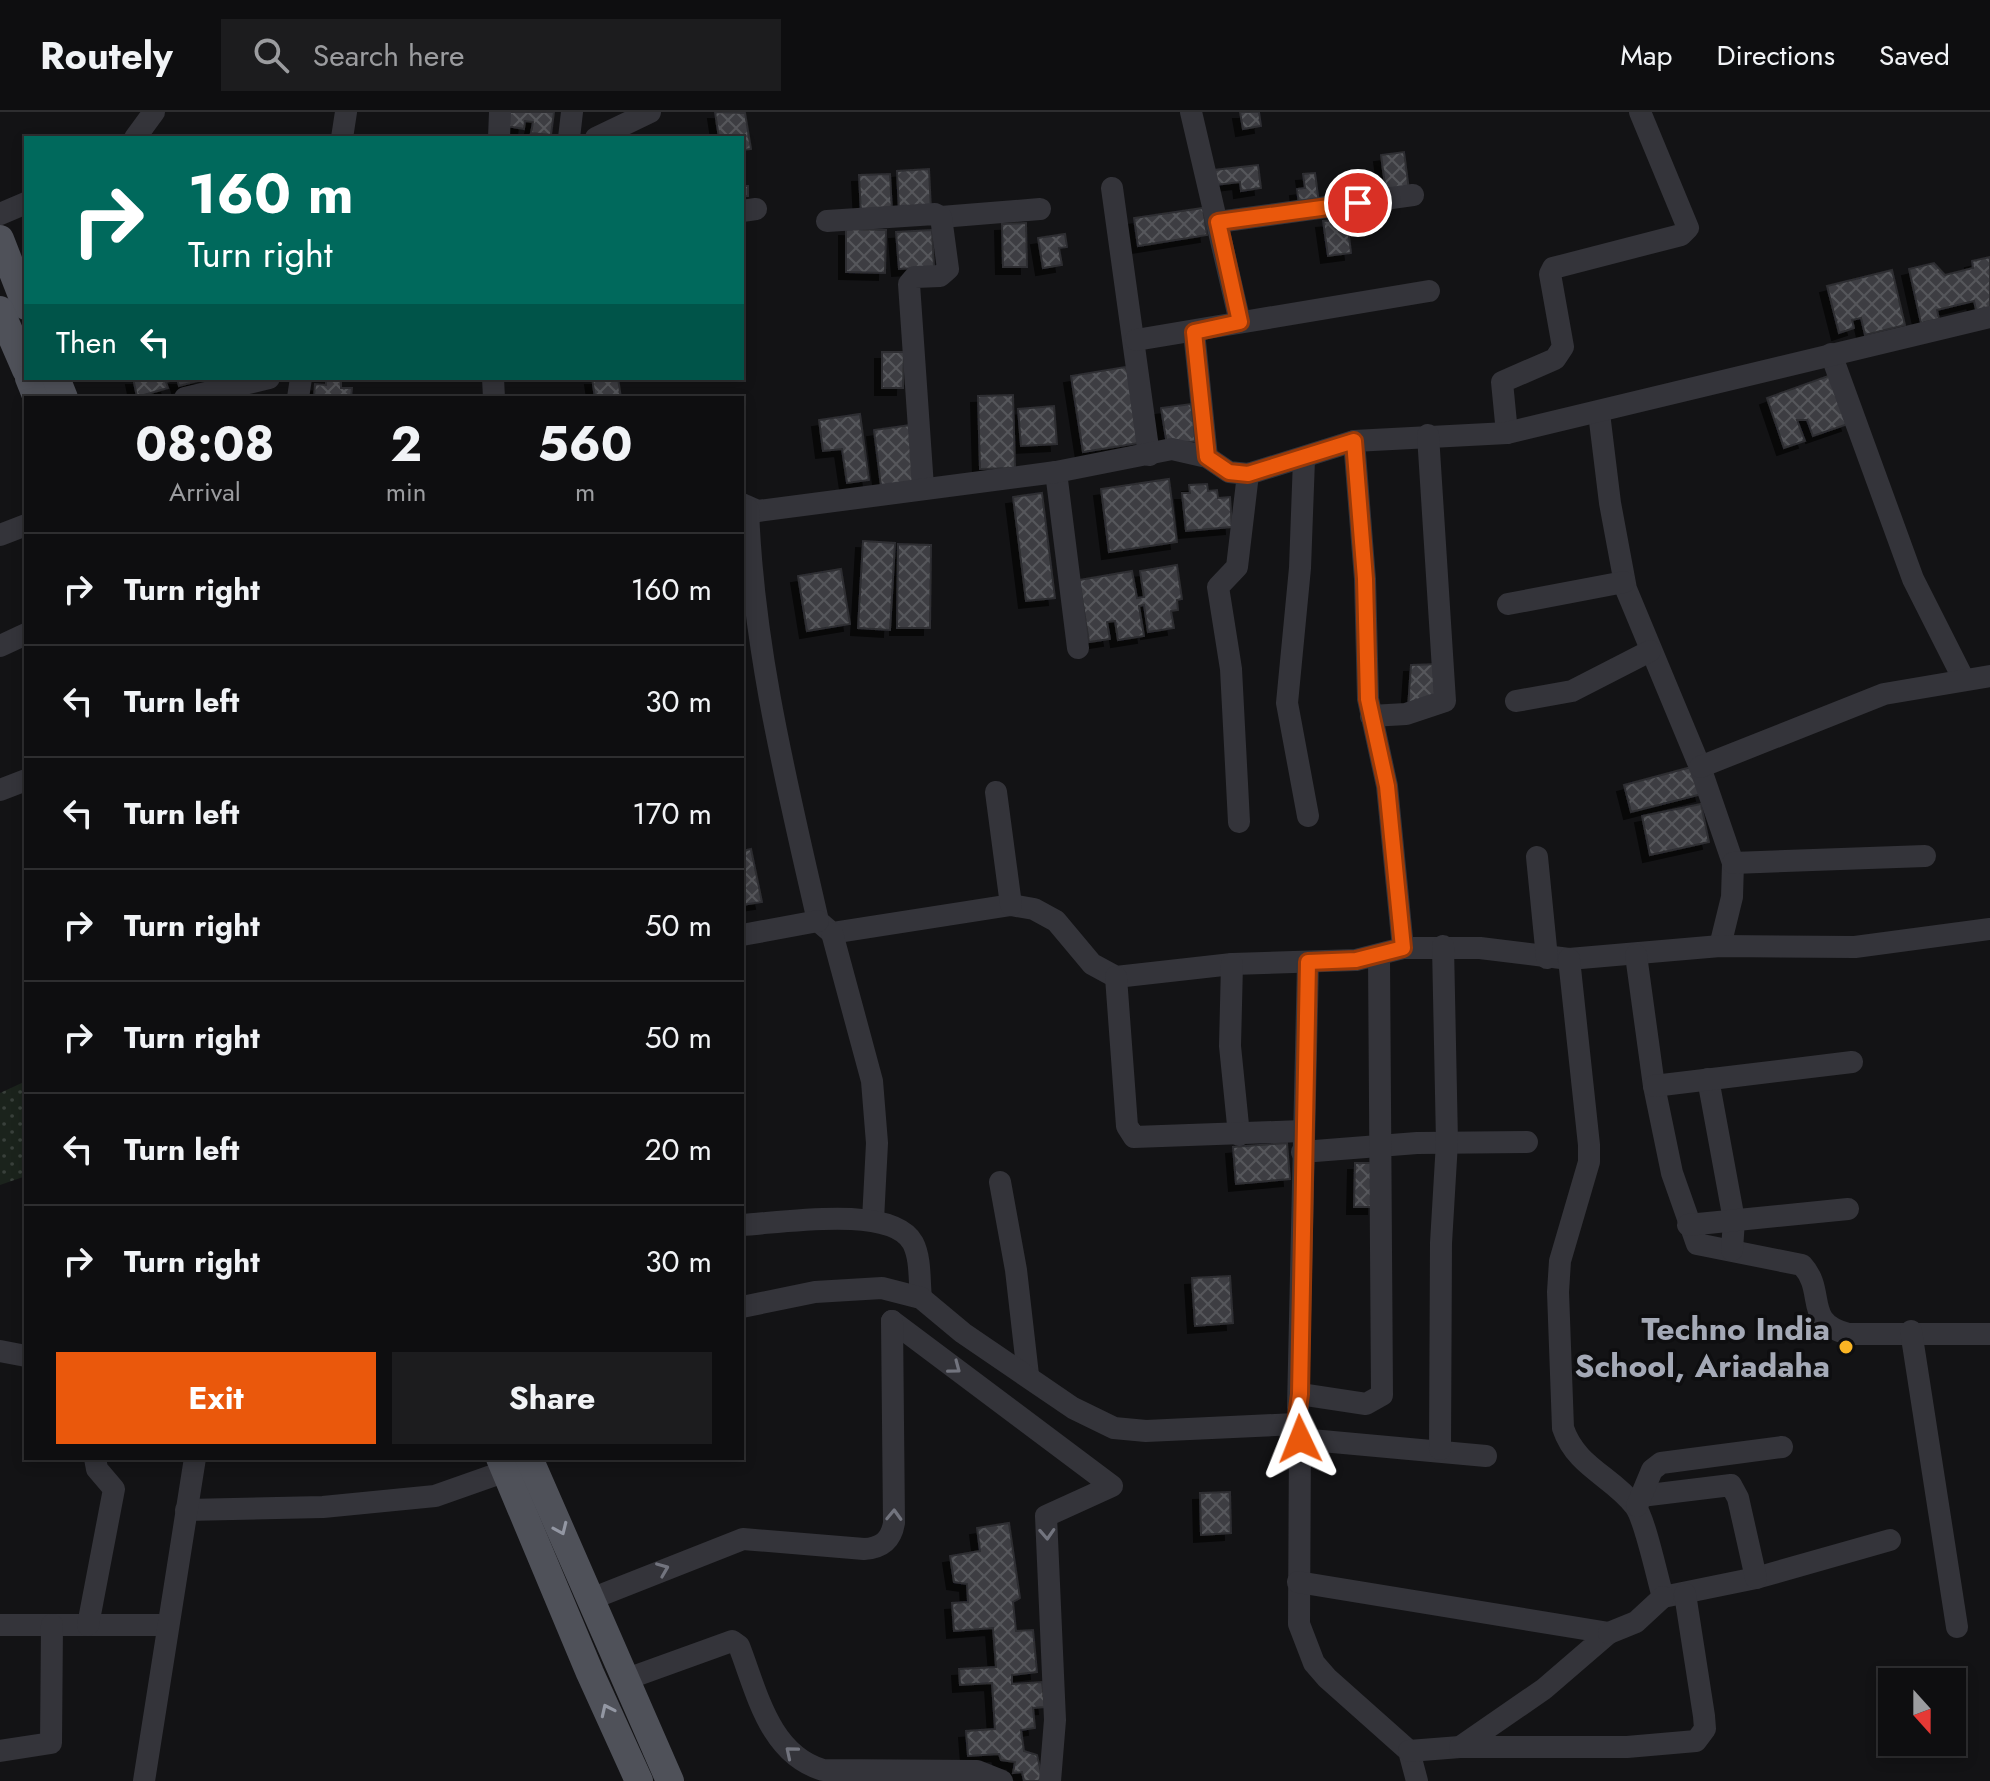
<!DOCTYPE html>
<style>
body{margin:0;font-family:Jost,sans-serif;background:#1c1c1e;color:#f1f3f6;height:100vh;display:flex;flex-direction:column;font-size:30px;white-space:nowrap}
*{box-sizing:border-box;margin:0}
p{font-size:26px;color:#9b9c9f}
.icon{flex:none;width:44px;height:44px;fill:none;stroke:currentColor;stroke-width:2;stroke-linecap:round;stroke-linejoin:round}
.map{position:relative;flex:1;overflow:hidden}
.details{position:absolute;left:24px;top:284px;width:720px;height:1064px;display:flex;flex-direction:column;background:#0e0e10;border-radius:0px;box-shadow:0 4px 12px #0003,0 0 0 2px #2e2e30}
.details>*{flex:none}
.guide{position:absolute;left:24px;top:24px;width:720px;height:244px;border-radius:0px;box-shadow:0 4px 12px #0003,0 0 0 2px #2e2e30;background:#00695c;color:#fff;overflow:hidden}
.needle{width:52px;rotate:159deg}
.buttons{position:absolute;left:1878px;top:1556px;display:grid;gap:16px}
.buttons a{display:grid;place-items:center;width:88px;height:88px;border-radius:0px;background:#0e0e10;box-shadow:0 4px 12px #0003,0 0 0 2px #2e2e30;font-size:40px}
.pin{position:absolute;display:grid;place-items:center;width:68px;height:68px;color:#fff;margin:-34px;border:4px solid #fff;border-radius:50%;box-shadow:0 2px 8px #0007}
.me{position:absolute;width:88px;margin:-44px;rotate:358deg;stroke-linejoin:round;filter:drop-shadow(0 0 6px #0008)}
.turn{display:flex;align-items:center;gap:28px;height:168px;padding:0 32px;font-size:36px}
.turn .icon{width:104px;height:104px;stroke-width:2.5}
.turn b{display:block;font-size:56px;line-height:68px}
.then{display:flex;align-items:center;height:76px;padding:0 32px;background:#0003;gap:16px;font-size:30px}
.eta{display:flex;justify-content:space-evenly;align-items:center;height:136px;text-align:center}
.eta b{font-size:48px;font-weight:700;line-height:56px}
.primary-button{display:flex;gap:16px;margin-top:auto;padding:16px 32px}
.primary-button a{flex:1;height:92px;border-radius:0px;background:#ea580c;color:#fff;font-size:32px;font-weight:700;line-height:92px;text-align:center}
.primary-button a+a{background:#1c1c1e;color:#f1f3f6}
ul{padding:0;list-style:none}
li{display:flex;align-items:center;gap:24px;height:112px;padding:0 32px;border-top:2px solid #2e2e30}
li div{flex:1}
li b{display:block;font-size:30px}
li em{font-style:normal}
header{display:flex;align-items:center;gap:48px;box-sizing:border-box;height:112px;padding:0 40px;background:#0e0e10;border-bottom:2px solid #2e2e30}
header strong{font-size:38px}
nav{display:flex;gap:44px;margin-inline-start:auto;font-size:28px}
.search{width:560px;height:72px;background:#1c1c1e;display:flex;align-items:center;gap:20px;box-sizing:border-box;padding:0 28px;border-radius:0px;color:#9b9c9f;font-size:30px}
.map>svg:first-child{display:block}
.park{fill:url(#park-dots)}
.building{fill:url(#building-cross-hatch);stroke:#2d2d31;stroke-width:2;filter:url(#shadow)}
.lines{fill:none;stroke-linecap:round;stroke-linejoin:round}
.minor{stroke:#34343a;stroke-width:22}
.major{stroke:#4f5159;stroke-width:28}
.oneway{stroke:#72747e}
.oneway2{stroke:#9397a3}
.route-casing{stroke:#983908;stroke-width:20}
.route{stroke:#ea580c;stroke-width:14}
.poi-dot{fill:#fbb524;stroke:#0e0e10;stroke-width:3}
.labels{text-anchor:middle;stroke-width:7;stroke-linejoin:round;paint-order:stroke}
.poi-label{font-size:32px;font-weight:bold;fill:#a4a9b6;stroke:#0e0e10;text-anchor:end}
</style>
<header>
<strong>Routely</strong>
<div class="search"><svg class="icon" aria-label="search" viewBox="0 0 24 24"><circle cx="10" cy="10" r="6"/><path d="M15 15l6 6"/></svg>Search here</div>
<nav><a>Map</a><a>Directions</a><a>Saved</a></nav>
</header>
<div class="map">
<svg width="1990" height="1669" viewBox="0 0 1990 1669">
<defs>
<pattern id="park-dots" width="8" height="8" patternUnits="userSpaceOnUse" patternTransform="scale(2)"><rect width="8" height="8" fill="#1b231c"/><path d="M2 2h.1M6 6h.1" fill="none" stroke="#39403b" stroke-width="1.8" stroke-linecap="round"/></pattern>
<pattern id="building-cross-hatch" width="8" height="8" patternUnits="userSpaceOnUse" patternTransform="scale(2)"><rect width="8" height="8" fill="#3d3e42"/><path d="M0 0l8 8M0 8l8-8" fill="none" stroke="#56575b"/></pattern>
<filter id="shadow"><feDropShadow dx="-7" dy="7" stdDeviation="0" flood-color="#0009"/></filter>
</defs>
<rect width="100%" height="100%" fill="#131315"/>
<polygon class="park" points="26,969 26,1064 0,1073 0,981"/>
<g class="building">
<polygon points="508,0 554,0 551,23 531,21 533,10 525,9 524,17 507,14"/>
<polygon points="715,0 745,1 751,37 743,38 745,50 742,50 742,26 719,26"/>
<polygon points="1240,0 1259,0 1261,14 1243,17"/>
<polygon points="1404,40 1409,78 1386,81 1381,43"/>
<polygon points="1258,53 1261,76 1241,79 1240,70 1216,73 1214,58"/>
<polygon points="929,57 931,98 899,99 897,59"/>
<polygon points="1315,61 1319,91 1299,93 1297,77 1305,76 1303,62"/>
<polygon points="890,62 892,100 861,102 859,63"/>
<polygon points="742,74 748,74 748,84 743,84 742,94"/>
<polygon points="1203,96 1207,123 1138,134 1134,106"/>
<polygon points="1347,107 1351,141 1328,144 1323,109"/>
<polygon points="1026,111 1027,155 1003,155 1002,112"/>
<polygon points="846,117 886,118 885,161 846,160"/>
<polygon points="932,118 934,155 899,157 896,120"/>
<polygon points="1065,122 1067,135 1059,136 1062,153 1043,156 1038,126"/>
<polygon points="1990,145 1990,199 1977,202 1974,189 1937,198 1939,207 1921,211 1909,157 1934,151 1945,163 1973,156 1972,149"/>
<polygon points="1892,158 1905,213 1865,223 1861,206 1852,208 1854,216 1839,221 1827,174"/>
<polygon points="882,240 904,240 903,276 882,276"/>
<polygon points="1125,255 1131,266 1139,331 1083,340 1071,264"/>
<polygon points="1831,263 1848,312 1813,324 1807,308 1797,308 1805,329 1784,336 1767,286"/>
<polygon points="133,266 209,266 179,274 177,267 166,270 168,276 137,285"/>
<polygon points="592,266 618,266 621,286 595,286"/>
<polygon points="326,268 341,269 341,276 352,276 351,286 314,286 315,272 326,273"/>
<polygon points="1013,283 1015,356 980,357 978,284"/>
<polygon points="1191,292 1197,329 1167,333 1161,296"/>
<polygon points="1054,294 1057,332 1021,334 1018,297"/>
<polygon points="860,302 869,368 847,371 842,337 823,339 819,308"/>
<polygon points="911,313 918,369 881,374 874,318"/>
<polygon points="1169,367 1177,430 1109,440 1101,377"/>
<polygon points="1207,372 1208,379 1217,378 1218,386 1230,385 1232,415 1186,419 1182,381 1190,381 1189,373"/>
<polygon points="1042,381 1055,486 1026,489 1013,385"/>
<polygon points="863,429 895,431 890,518 858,516"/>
<polygon points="898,432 931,433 930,516 897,516"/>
<polygon points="1177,453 1182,487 1177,488 1178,498 1171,499 1174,516 1148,520 1144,493 1139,494 1144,524 1118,528 1115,509 1107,510 1110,527 1089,530 1079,468 1132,459 1137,486 1144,485 1140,459"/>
<polygon points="841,457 850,512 807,519 798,464"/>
<polygon points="1439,552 1438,585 1408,596 1411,553"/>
<polygon points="1695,654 1702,682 1631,700 1624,673"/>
<polygon points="1701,692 1709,730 1650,743 1642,704"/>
<polygon points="751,737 762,790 742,793 742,739"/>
<polygon points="1287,1031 1290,1067 1236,1072 1233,1035"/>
<polygon points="1355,1051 1374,1051 1374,1095 1354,1095"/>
<polygon points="1230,1164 1233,1211 1195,1214 1192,1166"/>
<polygon points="1230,1380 1231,1421 1201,1423 1200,1381"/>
<polygon points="1009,1411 1020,1486 1013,1490 1016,1519 1033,1518 1037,1560 1012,1563 1012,1572 1042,1570 1045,1595 1033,1596 1035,1616 1021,1618 1024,1639 1037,1643 1043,1669 1024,1669 1022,1660 1013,1661 1015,1650 1001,1648 999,1642 968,1644 966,1619 995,1617 992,1571 960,1573 959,1557 996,1555 993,1516 954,1519 952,1491 968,1490 967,1472 954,1470 950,1444 980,1439 977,1416"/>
</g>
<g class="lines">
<g class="minor">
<polyline points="1191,0 1240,210"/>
<polyline points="135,26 154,0"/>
<polyline points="342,26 346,0"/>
<polyline points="499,26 500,0"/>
<polyline points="569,26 572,0"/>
<polyline points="596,26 650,0"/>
<polyline points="1112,76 1149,343"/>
<polyline points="742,99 756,97"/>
<polyline points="0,102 26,91"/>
<polyline points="941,105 1040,97"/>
<polyline points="827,109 935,102 941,105 948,157 940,164 915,165 909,172 923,375"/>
<polyline points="1218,110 1413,83"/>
<polyline points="1194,220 1207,345"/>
<polyline points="1136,228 1429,179"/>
<polyline points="1831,242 1913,467 1964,568"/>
<polyline points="493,266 494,286"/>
<polyline points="185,286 269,266"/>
<polyline points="298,286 301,266"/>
<polyline points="1599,301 1610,391 1626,477 1700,655 1733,751 1732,785 1720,834"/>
<polyline points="1507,321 1502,270 1555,247 1563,235 1550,162 1553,156 1681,123 1688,116 1640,0"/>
<polyline points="1354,329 1365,467 1368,587 1387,674 1403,836"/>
<polyline points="1304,347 1300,456 1287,591 1308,704"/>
<polyline points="1056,360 1078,536"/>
<polyline points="742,392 758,399 1056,360 1172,337 1207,345 1229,360 1248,362 1354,329 1507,321 1990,205"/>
<path d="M 748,397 C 753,537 787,673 818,809 L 832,821 L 1011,793 L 1034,797 L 1056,809 L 1092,852 L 1116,865 L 1232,852 L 1356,848 L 1403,836 L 1480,836 L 1569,847 L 1720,834 L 1855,835 L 1990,817"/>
<polyline points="0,423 26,413"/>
<polyline points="1508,492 1624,470"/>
<polyline points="0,534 26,522"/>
<polyline points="1516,589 1572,579 1650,539"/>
<polyline points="1371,604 1406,602 1445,589 1428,323"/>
<polyline points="1700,655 1884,582 1990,564"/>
<polyline points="0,678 26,668"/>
<polyline points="996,680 1011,793"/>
<polyline points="1239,710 1231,557 1218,475 1237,455 1248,362"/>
<polyline points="1537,745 1547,846"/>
<polyline points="1733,751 1925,744"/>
<polyline points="832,821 872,969 877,1031 873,1108"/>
<polyline points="742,823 818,809"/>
<path d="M 1636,843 L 1654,974 L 1672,1061 L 1697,1132 L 1802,1153 C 1827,1180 1802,1210 1848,1222 L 1990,1222"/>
<path d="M 1569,847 L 1589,1033 L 1589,1050 L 1560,1149 L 1558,1180 L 1563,1316 C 1576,1355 1612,1364 1635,1394 C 1645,1407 1657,1465 1663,1485 L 1756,1466 L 1890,1428"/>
<polyline points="1232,852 1230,934 1239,1023"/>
<polyline points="1116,865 1127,1014 1134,1025 1302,1019"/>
<polyline points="1708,967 1734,1108 1732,1138"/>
<polyline points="1654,974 1852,950"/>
<polyline points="1302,1040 1417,1031 1527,1030"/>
<polyline points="1000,1070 1016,1158 1028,1263"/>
<path d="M 742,1113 C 780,1111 892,1092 913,1131 C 921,1147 919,1168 921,1186"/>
<polyline points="1688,1113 1848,1097"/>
<polyline points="742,1195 815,1180 882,1176 921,1186 963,1221 1073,1296 1114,1316 1146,1319 1296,1312 1300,1327 1299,1512 1314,1551 1327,1566 1409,1639 1417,1669"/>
<polyline points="892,1209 1112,1374 1046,1404 1055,1608 1050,1669"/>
<polyline points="1911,1219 1957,1515"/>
<polyline points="0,1239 26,1244"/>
<polyline points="1300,1282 1366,1292 1382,1283 1379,844"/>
<polyline points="1298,1296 1308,850"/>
<polyline points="1300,1327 1486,1344"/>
<polyline points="1440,1337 1441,1131 1447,1030 1443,834"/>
<polyline points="1641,1384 1731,1373 1738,1386 1756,1466"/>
<polyline points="1637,1394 1652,1358 1661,1351 1782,1335"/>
<polyline points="186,1398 323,1395 435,1384 506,1359"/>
<polyline points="1298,1470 1609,1521 1544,1577 1460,1635 1409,1639"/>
<path d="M 591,1487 L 743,1427 L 864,1437 C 881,1436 891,1429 894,1411 L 892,1209"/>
<polyline points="0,1513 168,1513"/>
<polyline points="88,1513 114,1377 97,1357 95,1346"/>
<polyline points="1609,1521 1636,1510 1663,1485"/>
<path d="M 624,1568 L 732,1529 L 739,1534 C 757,1580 769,1642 823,1658 L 977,1659 L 1002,1669"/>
<polyline points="1460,1635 1627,1635 1696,1629 1705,1617 1704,1604 1685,1482"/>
<polyline points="0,1639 51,1631 52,1513"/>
<polyline points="144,1669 195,1346"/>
</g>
<g class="major">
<polyline points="0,127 26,194"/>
<polyline points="0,198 26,258"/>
<polyline points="29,266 37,286"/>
<polyline points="56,266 64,286"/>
<polyline points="500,1346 590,1561 639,1669"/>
<polyline points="529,1346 670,1669"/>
</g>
</g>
<defs><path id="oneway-chevron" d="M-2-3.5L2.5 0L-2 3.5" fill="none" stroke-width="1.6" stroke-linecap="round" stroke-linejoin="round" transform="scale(2)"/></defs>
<g class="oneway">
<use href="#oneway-chevron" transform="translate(955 1256) rotate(37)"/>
<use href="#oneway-chevron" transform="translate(894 1403) rotate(-88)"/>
<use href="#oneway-chevron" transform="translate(1047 1422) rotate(87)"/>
<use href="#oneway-chevron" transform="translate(663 1457) rotate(-22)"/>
<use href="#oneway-chevron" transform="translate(791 1640) rotate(-140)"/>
</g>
<g class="oneway2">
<use href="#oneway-chevron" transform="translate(561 1417) rotate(66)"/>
<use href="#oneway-chevron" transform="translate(607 1598) rotate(-115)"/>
</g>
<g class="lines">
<defs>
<polyline id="route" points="1300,1327 1296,1312 1300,1282 1308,850 1356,848 1403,836 1387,674 1368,587 1365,467 1354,329 1248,362 1229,360 1207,345 1194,220 1240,210 1218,110 1358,91"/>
</defs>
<use href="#route" class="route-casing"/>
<use href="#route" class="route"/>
</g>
<circle class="poi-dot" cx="1846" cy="1235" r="8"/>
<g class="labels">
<g class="poi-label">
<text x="1830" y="1228">Techno India<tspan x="1830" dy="37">School, Ariadaha</tspan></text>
</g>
</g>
</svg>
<div class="buttons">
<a><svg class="needle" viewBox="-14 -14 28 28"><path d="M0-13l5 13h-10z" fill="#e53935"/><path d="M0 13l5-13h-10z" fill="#9b9c9f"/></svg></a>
</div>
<div class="pin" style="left:1358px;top:91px;background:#d93025"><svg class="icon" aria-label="arrive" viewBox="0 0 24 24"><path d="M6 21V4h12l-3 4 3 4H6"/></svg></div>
<svg class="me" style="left:1300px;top:1327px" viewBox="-20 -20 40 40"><path d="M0-17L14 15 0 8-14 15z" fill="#ea580c" stroke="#fff" stroke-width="4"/></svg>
<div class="guide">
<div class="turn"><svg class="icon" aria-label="right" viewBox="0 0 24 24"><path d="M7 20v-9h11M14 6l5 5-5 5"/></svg><div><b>160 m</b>Turn right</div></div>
<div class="then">Then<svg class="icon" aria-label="left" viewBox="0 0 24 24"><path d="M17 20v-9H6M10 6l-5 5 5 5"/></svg></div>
</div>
<section class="details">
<div class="eta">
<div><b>08:08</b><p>Arrival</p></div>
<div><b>2</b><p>min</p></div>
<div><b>560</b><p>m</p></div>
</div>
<ul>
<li><svg class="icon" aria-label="right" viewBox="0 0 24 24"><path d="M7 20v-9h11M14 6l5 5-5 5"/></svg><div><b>Turn right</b></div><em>160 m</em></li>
<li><svg class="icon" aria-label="left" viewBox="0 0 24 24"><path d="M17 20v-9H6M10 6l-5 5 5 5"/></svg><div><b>Turn left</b></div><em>30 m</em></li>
<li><svg class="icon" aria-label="left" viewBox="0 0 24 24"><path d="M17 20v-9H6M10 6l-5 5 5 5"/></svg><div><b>Turn left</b></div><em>170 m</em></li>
<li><svg class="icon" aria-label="right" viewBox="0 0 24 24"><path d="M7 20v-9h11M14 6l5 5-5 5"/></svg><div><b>Turn right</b></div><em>50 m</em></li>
<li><svg class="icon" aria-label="right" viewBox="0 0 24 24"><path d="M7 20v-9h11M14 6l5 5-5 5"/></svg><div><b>Turn right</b></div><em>50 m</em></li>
<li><svg class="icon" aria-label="left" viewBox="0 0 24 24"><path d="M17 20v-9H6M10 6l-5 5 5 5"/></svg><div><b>Turn left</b></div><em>20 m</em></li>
<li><svg class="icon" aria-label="right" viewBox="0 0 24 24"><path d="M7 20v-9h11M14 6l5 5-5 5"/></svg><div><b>Turn right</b></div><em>30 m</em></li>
</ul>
<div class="primary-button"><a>Exit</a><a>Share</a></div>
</section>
</div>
